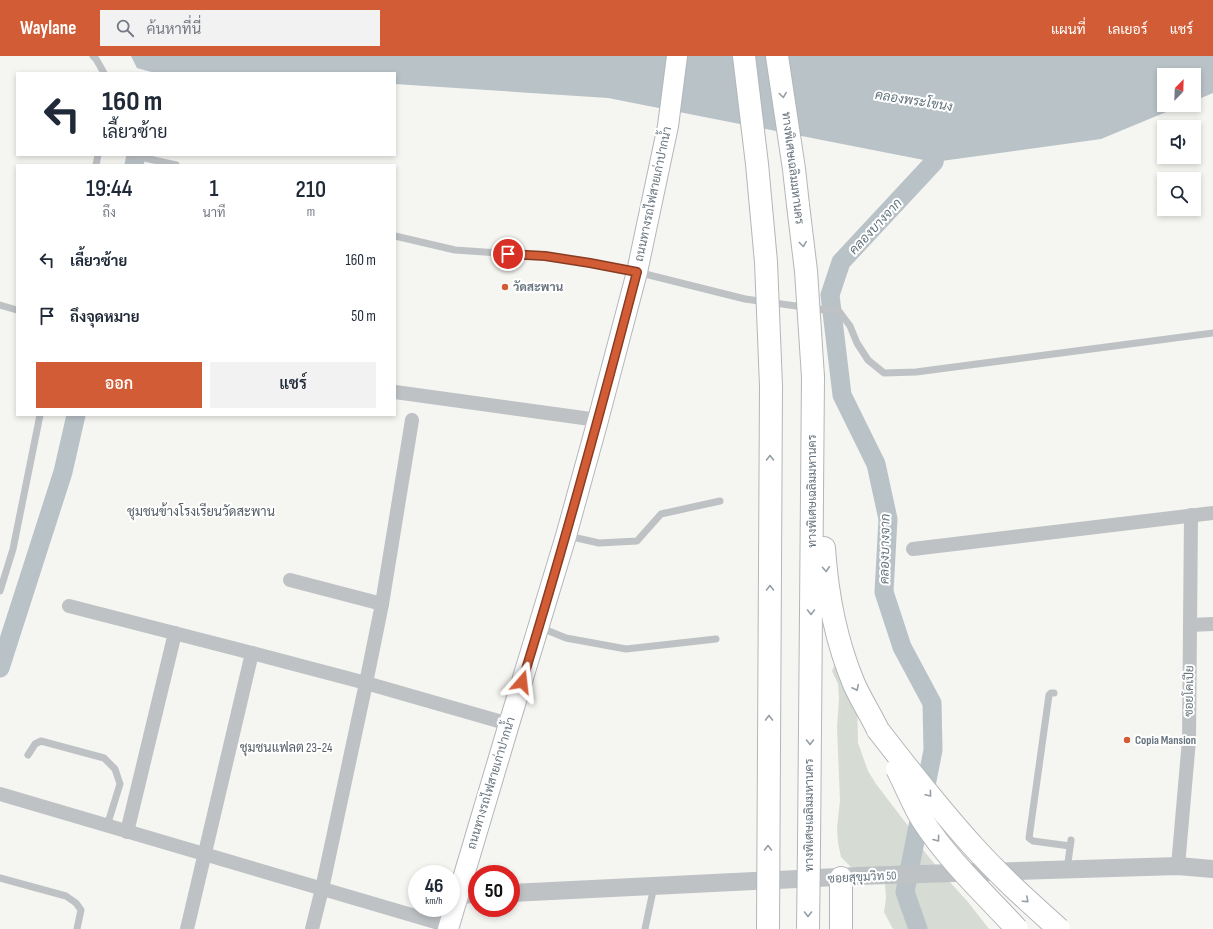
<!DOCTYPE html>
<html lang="th">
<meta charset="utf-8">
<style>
body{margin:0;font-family:"Sofia Sans Condensed",Sarabun,sans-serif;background:#f2f2f3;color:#1f2937;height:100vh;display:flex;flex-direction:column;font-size:15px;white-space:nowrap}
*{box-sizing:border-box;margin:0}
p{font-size:13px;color:#747a83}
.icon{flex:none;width:22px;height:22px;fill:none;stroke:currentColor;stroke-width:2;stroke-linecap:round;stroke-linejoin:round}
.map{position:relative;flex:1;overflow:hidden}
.details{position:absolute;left:16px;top:108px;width:380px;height:252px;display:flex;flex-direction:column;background:#fff;border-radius:0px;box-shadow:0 2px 6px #0003}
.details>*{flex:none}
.top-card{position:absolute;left:16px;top:16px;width:380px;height:84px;border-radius:0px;box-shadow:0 2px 6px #0003;background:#fff;color:#1f2937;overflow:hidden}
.needle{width:26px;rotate:23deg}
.tools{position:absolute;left:1157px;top:12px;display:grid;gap:8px}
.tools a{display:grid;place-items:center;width:44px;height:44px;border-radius:0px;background:#fff;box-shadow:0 2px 6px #0003;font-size:20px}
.speed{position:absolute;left:408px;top:809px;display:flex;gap:8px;font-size:20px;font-weight:700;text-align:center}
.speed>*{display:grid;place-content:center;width:52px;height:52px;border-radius:50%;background:#fff;box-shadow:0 2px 6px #0003;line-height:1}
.speed small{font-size:10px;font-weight:400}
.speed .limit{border:6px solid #d22;background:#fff;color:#111}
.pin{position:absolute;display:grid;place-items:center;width:34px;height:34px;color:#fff;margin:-17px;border:2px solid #fff;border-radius:50%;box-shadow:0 1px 4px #0007}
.me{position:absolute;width:44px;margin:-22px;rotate:17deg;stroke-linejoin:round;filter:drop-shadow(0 0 3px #0008)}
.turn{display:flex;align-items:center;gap:14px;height:84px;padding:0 20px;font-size:18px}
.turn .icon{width:52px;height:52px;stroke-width:2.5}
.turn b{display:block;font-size:28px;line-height:34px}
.eta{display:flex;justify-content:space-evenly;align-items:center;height:68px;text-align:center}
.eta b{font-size:24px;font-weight:600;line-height:28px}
.button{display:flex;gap:8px;margin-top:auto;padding:8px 20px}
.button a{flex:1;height:46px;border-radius:0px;background:#d15c35;color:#fff;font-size:16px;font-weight:600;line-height:46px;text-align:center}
.button a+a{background:#f2f2f3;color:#1f2937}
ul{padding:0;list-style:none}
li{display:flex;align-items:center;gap:12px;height:56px;padding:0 20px}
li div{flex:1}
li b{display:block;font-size:15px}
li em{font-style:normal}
header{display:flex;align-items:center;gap:24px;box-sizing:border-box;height:56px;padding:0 20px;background:#d15c35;color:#fff}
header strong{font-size:19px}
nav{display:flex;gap:22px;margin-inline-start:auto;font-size:14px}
.search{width:280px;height:36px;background:#f2f2f3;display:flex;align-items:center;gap:10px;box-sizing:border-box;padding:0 14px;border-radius:0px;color:#747a83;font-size:15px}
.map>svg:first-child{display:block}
.green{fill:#d6dbd3}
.water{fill:#b9c2c7}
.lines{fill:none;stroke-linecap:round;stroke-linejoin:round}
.canal{stroke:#b9c2c7;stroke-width:19}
.secondary-casing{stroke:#b3b7bb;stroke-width:22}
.motorway-casing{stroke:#b3b6b9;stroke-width:24}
.service{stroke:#bec2c5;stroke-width:7}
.minor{stroke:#bec2c5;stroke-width:14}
.tertiary{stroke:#bec2c5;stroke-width:18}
.secondary{stroke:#fff;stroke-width:20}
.motorway{stroke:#fff;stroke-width:22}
.motorway-bridge-casing{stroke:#b3b6b9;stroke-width:24;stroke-linecap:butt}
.motorway-bridge{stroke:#fff;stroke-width:22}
.oneway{stroke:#959ea5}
.route-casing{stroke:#883c22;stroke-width:10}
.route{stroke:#d15c35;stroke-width:7}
.poi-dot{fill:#d15c35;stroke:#fff;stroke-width:1.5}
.labels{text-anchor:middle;stroke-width:4;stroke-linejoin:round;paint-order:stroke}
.street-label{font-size:12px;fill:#67747f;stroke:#fff}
.poi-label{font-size:12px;font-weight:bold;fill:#67747f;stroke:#fff;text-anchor:start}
.water-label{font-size:13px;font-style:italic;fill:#63757c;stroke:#fff}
.neighbourhood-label{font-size:13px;fill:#545d65;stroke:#fff}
</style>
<header>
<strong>Waylane</strong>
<div class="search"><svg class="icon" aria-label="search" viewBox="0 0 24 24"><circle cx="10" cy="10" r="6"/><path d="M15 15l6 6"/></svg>ค้นหาที่นี่</div>
<nav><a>แผนที่</a><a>เลเยอร์</a><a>แชร์</a></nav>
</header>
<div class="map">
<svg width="1213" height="873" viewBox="0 0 1213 873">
<rect width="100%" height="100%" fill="#f5f5f1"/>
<polygon class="green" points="838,601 857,642 858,687 868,715 876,728 912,775 919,789 947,823 968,846 989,873 893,873 884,856 886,842 885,828 879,816 851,811 841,801 838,787 837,772 840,744 837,672 839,642 838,628 832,615"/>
<polygon class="water" points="131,0 1213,0 1213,37 1194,45 1194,19 1164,19 1164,49 1183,49 1101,83 934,106 608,42 395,28 395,17 155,17 137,12"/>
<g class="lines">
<g class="canal">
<polyline points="134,109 136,99"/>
<polyline points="0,612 63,416 76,359"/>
<polyline points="918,873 905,836 933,694 932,647 902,591 884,536 888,463 876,408 842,339 830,239 841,206 934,106 939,82"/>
</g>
<defs>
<polyline id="secondary" points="448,873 509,668 566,480 598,364 637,216 668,70 677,0"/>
<g id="motorway">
<polyline points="777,0 794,113 798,149"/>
<path d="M 824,492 C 827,538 836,585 854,628 C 861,644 871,659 878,674"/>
<polyline points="809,791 813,321"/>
<polyline points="841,822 841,873"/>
</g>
</defs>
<use href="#secondary" class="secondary-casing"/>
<use href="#motorway" class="motorway-casing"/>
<g class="service">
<polyline points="93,0 96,3 104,17"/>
<polyline points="131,99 176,109"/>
<polyline points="96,109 98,99"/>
<polyline points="395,180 455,194 545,200 590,207 637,216 745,243 825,254 838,254 850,270 857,287 868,304 884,317 916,316 1213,277"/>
<polyline points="0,249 17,254"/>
<polyline points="568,480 599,487 637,485 661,458 720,445"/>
<polyline points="0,535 13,493 40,359"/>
<polyline points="539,571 566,582 626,593 716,583"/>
<polyline points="1054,637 1051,637 1049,639 1029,782 1033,785 1070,790"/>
<polyline points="28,699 35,688 41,685 104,702 115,713 120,728 107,770"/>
<polyline points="1067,814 1071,784"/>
<polyline points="0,822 66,840 76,847 81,854 77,873"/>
<polyline points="645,873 654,830"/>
</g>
<g class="minor">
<polyline points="395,336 598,364"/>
<polyline points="412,364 382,548 366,627 509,668"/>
<polyline points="913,493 1213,457"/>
<polyline points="290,524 382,548"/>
<polyline points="69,550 252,597 187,873"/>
<polyline points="1190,569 1213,568"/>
<polyline points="252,597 366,627 322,833 312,873"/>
<polyline points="0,738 449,870"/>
<polyline points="127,776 175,577"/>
<polyline points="1178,810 1189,684 1191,459"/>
</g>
<g class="tertiary">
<polyline points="511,837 857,820 1178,810 1213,813"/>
<polyline points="458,839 477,838"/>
</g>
<use href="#secondary" class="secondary"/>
<use href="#motorway" class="motorway"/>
<defs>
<g id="motorway-bridge">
<polyline points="744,0 757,108 766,206 771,330 768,873"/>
<polyline points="798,149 806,215 813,321"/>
<path d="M 878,674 C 909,714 940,754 973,790 C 1000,820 1029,846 1059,873"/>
<path d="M 897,713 C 906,730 913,749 923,765 C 949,805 985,838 1017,873"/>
<polyline points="808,873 809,791"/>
</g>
</defs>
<use href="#motorway-bridge" class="motorway-bridge-casing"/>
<use href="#motorway-bridge" class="motorway-bridge"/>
</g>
<defs><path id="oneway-chevron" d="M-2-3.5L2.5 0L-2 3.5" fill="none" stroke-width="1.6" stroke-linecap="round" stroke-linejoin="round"/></defs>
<g class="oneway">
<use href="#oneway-chevron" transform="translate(783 39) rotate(82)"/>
<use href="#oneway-chevron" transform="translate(803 188) rotate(83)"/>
<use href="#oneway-chevron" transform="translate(770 402) rotate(-90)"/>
<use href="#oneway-chevron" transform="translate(826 513) rotate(86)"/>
<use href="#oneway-chevron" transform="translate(770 532) rotate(-90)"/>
<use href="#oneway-chevron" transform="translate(811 556) rotate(90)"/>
<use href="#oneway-chevron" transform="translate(856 632) rotate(64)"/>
<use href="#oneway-chevron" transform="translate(769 662) rotate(-90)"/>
<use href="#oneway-chevron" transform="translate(810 686) rotate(90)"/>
<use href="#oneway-chevron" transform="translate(929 738) rotate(50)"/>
<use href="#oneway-chevron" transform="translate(937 783) rotate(53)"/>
<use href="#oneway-chevron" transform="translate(768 792) rotate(-90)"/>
<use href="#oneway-chevron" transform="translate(1026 844) rotate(42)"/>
<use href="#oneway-chevron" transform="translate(808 858) rotate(90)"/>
</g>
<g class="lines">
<defs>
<path id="route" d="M 508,198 L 545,200 L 590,207 L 637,216 C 601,354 564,491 522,626"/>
</defs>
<use href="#route" class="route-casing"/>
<use href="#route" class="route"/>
</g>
<g class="poi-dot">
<circle cx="505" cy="231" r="4"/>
<circle cx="1127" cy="684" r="4"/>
</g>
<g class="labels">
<g class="street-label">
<text transform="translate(793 112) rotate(83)" y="4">ทางพิเศษเฉลิมมหานคร</text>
<text transform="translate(653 138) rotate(-78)" y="4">ถนนทางรถไฟสายเก่าปากน้ำ</text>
<text transform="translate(812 435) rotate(-90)" y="4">ทางพิเศษเฉลิมมหานคร</text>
<text transform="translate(1189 635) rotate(-89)" y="4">ซอยโคเปีย</text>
<text transform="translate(491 727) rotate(-73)" y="4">ถนนทางรถไฟสายเก่าปากน้ำ</text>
<text transform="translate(809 759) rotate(-90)" y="4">ทางพิเศษเฉลิมมหานคร</text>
<text transform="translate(862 821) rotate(-3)" y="4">ซอยสุขุมวิท 50</text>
</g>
<g class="poi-label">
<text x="513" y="235">วัดสะพาน</text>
<text x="1135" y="688">Copia Mansion</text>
</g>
<g class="water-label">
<text transform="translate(914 44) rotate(9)" y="5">คลองพระโขนง</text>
<text transform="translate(875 170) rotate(-47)" y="5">คลองบางจาก</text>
<text transform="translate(884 493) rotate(-89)" y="5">คลองบางจาก</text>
</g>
<g class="neighbourhood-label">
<text x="201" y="460">ชุมชนข้างโรงเรียนวัดสะพาน</text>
<text x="286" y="696">ชุมชนแฟลต 23-24</text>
</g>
</g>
</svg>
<div class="tools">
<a><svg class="needle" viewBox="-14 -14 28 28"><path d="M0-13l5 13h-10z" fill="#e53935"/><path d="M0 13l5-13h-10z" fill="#747a83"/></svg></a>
<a><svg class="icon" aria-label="sound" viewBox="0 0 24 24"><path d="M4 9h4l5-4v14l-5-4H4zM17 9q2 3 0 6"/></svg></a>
<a><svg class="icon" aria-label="search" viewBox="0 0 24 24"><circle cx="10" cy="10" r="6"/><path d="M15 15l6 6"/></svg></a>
</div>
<div class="speed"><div>46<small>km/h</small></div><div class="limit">50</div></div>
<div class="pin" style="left:508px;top:198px;background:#d93025"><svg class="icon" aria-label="arrive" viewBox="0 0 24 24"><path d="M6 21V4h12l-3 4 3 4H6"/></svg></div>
<svg class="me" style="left:522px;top:626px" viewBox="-20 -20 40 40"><path d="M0-17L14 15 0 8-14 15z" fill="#d15c35" stroke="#fff" stroke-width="4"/></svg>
<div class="top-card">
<div class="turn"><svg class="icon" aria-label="left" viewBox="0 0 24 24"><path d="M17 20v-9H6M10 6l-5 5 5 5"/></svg><div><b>160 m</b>เลี้ยวซ้าย</div></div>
</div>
<section class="details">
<div class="eta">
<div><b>19:44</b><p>ถึง</p></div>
<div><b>1</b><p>นาที</p></div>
<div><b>210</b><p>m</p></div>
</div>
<ul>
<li><svg class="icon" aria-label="left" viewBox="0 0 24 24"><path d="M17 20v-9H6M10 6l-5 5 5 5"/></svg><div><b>เลี้ยวซ้าย</b></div><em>160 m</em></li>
<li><svg class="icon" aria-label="arrive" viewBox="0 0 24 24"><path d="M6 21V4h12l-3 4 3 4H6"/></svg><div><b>ถึงจุดหมาย</b></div><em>50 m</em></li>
</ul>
<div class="button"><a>ออก</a><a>แชร์</a></div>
</section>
</div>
